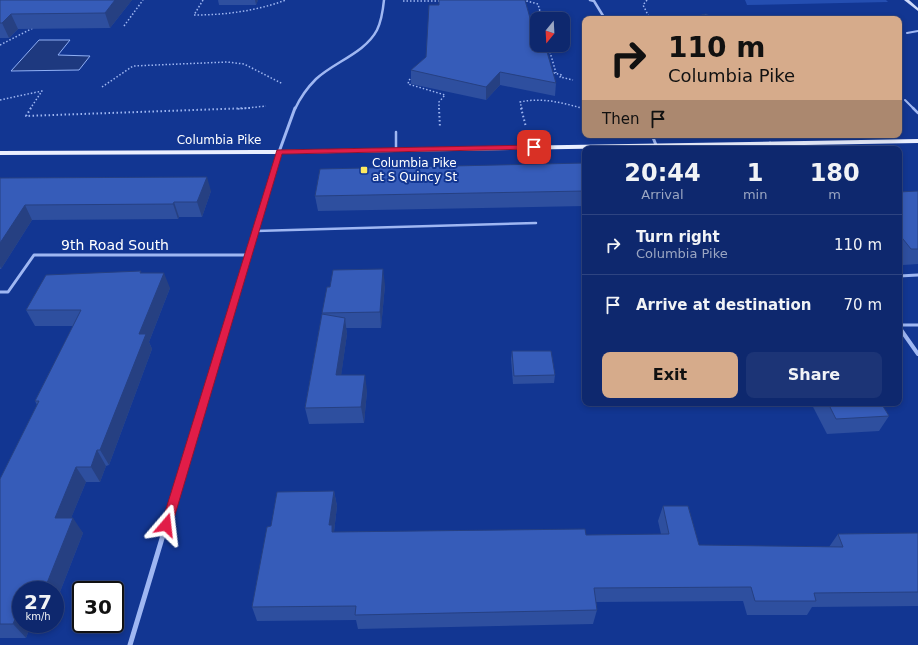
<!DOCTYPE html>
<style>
body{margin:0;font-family:"DejaVu Sans",sans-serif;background:#1c3476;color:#f1f3f6;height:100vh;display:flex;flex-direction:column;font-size:15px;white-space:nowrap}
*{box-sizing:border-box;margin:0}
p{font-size:13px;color:#9ba6c2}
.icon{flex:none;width:22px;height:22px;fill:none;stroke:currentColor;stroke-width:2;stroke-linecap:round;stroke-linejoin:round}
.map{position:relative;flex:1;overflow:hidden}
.drawer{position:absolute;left:582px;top:146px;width:320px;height:260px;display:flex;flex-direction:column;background:#0e286e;border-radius:8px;box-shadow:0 2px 6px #0003,0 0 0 1px #2e4481}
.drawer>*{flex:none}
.hud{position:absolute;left:582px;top:16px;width:320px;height:122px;border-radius:8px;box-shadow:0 2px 6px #0003,0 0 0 1px #2e4481;background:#d6ab8b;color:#111;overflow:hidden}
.needle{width:26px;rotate:198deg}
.controls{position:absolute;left:530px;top:12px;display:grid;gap:8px}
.controls a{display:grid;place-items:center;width:40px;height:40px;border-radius:8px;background:#0e286e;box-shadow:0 2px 6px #0003,0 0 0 1px #2e4481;font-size:20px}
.speed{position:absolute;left:12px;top:581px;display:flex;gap:8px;font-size:20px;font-weight:700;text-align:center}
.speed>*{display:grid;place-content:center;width:52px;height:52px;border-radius:50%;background:#0e286e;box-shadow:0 2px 6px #0003,0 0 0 1px #2e4481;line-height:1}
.speed small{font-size:10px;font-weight:400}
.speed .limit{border:2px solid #111;border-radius:6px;background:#fff;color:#111}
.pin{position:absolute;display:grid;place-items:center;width:34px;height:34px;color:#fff;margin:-17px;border-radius:8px;box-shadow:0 2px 6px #0006}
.me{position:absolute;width:44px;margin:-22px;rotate:17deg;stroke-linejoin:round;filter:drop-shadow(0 0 3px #0008)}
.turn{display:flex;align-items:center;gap:14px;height:84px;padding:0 20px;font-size:18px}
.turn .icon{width:52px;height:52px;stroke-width:2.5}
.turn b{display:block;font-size:28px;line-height:34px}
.then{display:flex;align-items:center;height:38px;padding:0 20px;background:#0003;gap:8px;font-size:15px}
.eta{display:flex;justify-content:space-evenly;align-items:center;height:68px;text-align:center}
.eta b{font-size:24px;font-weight:800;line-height:28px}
.action{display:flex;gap:8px;margin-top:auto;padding:8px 20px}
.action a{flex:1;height:46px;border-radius:8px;background:#d6ab8b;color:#111;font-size:16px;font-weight:800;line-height:46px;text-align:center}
.action a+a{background:#1c3476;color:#f1f3f6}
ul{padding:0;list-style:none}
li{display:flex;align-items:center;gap:12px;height:60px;padding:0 20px;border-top:1px solid #2e4481}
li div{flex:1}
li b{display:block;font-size:15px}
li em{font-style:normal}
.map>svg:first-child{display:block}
.green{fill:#244eb1}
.water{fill:#1e397f;stroke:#90b0f6}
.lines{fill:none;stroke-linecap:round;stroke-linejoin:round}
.path-far1{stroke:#9fb7f2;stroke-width:1.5;stroke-dasharray:1.5 2;stroke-linecap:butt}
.path{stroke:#9fb7f2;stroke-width:2;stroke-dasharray:1.5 2.5;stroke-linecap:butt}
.lane-far2{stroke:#9fb7f2;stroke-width:2}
.lane-far1{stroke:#9fb7f2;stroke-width:2.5}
.lane{stroke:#9fb7f2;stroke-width:3}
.street-far3{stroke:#9fb7f2;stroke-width:2.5}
.street-far2{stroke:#9fb7f2;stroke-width:3}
.street-far1{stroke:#9fb7f2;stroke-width:4}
.street{stroke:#9fb7f2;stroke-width:5}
.secondary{fill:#cedbfc;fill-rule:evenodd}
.primary{fill:#eaefff;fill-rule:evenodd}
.wall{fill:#2e4f9f}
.shaded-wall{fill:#264082}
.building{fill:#365cb9;stroke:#264082}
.route{fill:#e11d48;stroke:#92132f}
.poi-dot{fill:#ffea60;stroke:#123692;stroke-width:1.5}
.labels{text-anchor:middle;stroke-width:4;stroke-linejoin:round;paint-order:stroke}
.far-street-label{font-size:12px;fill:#fff;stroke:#123692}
.far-poi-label{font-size:12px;fill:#fff;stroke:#123692;text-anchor:start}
.street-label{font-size:14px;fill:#fff;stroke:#123692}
</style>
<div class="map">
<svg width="918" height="645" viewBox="0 0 918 645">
<rect width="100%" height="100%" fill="#123692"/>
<polygon class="green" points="745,0 886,0 888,2 747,5"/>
<polygon class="water" points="39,40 70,40 58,55 90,56 79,70 11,71"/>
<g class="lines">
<g class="path-far1">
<path d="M 203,0 L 194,15 C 226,15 256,11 286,0"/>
<polyline points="523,0 538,4 542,19"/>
<polyline points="647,0 643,5 650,19"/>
<polyline points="403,1 442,1"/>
<polyline points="124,26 143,0"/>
<polyline points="529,28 537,28"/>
<polyline points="0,45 33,28"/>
<polyline points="548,45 556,73"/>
<polyline points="550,72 562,75 560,77 573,80"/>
<polyline points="413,77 409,80 408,84 445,95 439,102 439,109"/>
<polyline points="102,87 133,66 227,62 244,64 283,84"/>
<polyline points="0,100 42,91 30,109"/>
<polyline points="238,109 266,106"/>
<path d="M 522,109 L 520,102 C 543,97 563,103 585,109"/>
</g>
<g class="path">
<polyline points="31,108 26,116 250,108"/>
<polyline points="439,108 440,128"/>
<polyline points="521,108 526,127"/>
<polyline points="582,108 585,109"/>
</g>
<g class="lane-far2">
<polyline points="907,33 918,31"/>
<polyline points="582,63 585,64"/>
<polyline points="905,100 914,109"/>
</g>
<g class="lane-far1">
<polyline points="913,108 918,113"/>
<polyline points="396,132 396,150"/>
<polyline points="256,231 536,223"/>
</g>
<g class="lane">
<polyline points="899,276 918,275"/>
<polyline points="0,292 8,292 34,255 249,255"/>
<polyline points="899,325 918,325"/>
</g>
<g class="street-far3">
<polyline points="590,0 594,1 605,19"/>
<path d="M 295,109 C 300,98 307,88 316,79 C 334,62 365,53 377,30 C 382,20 383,10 384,0"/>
</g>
<g class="street-far2">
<polyline points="652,135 656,145"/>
<polyline points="770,143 774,149"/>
<polyline points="250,247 279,152 295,108"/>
</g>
<g class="street-far1">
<polyline points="899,327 918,354"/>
<polyline points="197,423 250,246"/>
</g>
<polyline class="street" points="130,645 197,422"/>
<polygon class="secondary" points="904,0 909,0 918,8 918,11"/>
<polygon class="primary" points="918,139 918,143 279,154 0,155 0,151 279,150"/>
</g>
<g class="wall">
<polygon points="0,0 132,0 110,28 18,29 9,38 0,38"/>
<polygon points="218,0 258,0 256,5 219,5"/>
<polygon points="533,29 556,83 555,96 500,85 486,100 411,84 411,70 426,57"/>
<polygon points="585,163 585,206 318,211 315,196"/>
<polygon points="0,178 211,191 202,217 179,217 178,219 32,220 1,269 0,269"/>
<polygon points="918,191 918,264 903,265 899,260 899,192"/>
<polygon points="141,271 141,273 170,288 149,342 152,349 109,465 106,466 100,482 86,482 71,518 83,533 58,597 55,597 55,590 21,590 21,624 31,624 26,638 0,638 0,479 37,405 35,401 73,326 35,326 26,310"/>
<polygon points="385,285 381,328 346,328 347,334 341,375 367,391 364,423 309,424 305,408 322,314 322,313"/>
<polygon points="512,351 555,375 554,383 513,384 511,359"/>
<polygon points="811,403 881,403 889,416 879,431 827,434"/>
<polygon points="334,491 337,506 334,532 586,535 661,534 658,521 663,506 699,545 829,547 838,534 918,533 918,606 812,607 807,615 747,615 743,601 596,602 597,610 593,624 358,629 356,620 257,621 252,607 271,526"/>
</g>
<g class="shaded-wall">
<polygon points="115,0 132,0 110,28 105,13"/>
<polygon points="255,0 258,0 256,5"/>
<polygon points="11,14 18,29 9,38 2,23"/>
<polygon points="500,72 500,85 486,100 486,87"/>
<polygon points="207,177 211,191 202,217 197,202"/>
<polygon points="174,202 179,217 178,219 173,204"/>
<polygon points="25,205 32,220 1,269 0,266 0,243"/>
<polygon points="383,269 385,285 381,328 380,312"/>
<polygon points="164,273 170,288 149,342 152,349 109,465 100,450 139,334"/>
<polygon points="345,318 347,334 339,391 336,375"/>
<polygon points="365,375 367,391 364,423 361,407"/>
<polygon points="97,450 106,466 100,482 91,467"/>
<polygon points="76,467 86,482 65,533 55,518"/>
<polygon points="334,491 337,506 334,532 335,547 329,525"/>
<polygon points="73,518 83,533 58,597 55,593 55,590 52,590 47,583"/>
<polygon points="30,583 36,590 27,590"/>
<polygon points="21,605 21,624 31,624 26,638 13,624"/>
</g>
<g class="building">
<polygon points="0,0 115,0 105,13 11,14 2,23 0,23"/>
<polygon points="439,0 525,0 533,29 537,29 537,45 545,45 556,83 500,72 486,87 411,70 426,57 429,5 439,5"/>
<polygon points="706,14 716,19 684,19"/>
<polygon points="585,163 585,191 315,196 320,169"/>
<polygon points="207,177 197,202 174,202 173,204 25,205 0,243 0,178"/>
<polygon points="918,191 918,249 911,249 899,234 899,192"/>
<polygon points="383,269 380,312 322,313 327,287 330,287 333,270"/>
<polygon points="141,271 140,273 164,273 139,334 146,334 100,450 97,450 91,467 76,467 55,518 73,518 47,583 30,583 27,590 21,590 21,605 13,624 0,624 0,479 39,401 35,401 81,310 26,310 46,275"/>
<polygon points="322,314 345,318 336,375 365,375 361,407 305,408"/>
<polygon points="512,351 551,351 555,375 514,376"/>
<polygon points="828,403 881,403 889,416 836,419"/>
<polygon points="334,491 329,525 332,525 332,532 585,529 586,535 669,534 663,506 688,506 699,545 843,547 838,534 918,533 918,592 814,593 816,601 755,601 751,587 594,588 597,610 355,615 356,606 252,607 267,527 271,526 277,492"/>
</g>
<polygon class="route" points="534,145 536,146 536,149 282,154 172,525 171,529 166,530 162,529 161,525 277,150"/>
<rect class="poi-dot" x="360" y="166" width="8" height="8" rx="2"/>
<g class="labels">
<g class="far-street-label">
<text x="219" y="144">Columbia Pike</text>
</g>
<g class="far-poi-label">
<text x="372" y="167">Columbia Pike<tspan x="372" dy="14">at S Quincy St</tspan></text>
</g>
<g class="street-label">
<text x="115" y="250">9th Road South</text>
</g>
</g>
</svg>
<div class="controls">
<a><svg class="needle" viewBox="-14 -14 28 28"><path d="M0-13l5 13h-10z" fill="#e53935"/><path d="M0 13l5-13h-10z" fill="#9ba6c2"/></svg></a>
</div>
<div class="speed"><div>27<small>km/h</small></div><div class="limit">30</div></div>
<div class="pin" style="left:534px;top:147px;background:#d93025"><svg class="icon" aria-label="arrive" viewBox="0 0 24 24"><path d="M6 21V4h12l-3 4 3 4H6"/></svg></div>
<svg class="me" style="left:166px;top:525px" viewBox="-20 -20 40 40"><path d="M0-17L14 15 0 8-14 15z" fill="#e11d48" stroke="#fff" stroke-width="4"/></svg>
<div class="hud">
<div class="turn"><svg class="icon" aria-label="right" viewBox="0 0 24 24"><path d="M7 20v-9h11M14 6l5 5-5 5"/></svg><div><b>110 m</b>Columbia Pike</div></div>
<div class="then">Then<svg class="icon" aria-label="arrive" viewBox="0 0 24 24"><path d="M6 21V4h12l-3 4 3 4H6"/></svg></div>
</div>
<section class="drawer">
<div class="eta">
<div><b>20:44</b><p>Arrival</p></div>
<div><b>1</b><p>min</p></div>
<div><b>180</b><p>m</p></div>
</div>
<ul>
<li><svg class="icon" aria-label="right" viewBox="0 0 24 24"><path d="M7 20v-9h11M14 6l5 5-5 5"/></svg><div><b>Turn right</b><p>Columbia Pike</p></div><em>110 m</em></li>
<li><svg class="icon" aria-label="arrive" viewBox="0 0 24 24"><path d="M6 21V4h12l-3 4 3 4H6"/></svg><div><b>Arrive at destination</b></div><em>70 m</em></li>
</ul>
<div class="action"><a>Exit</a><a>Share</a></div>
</section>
</div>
